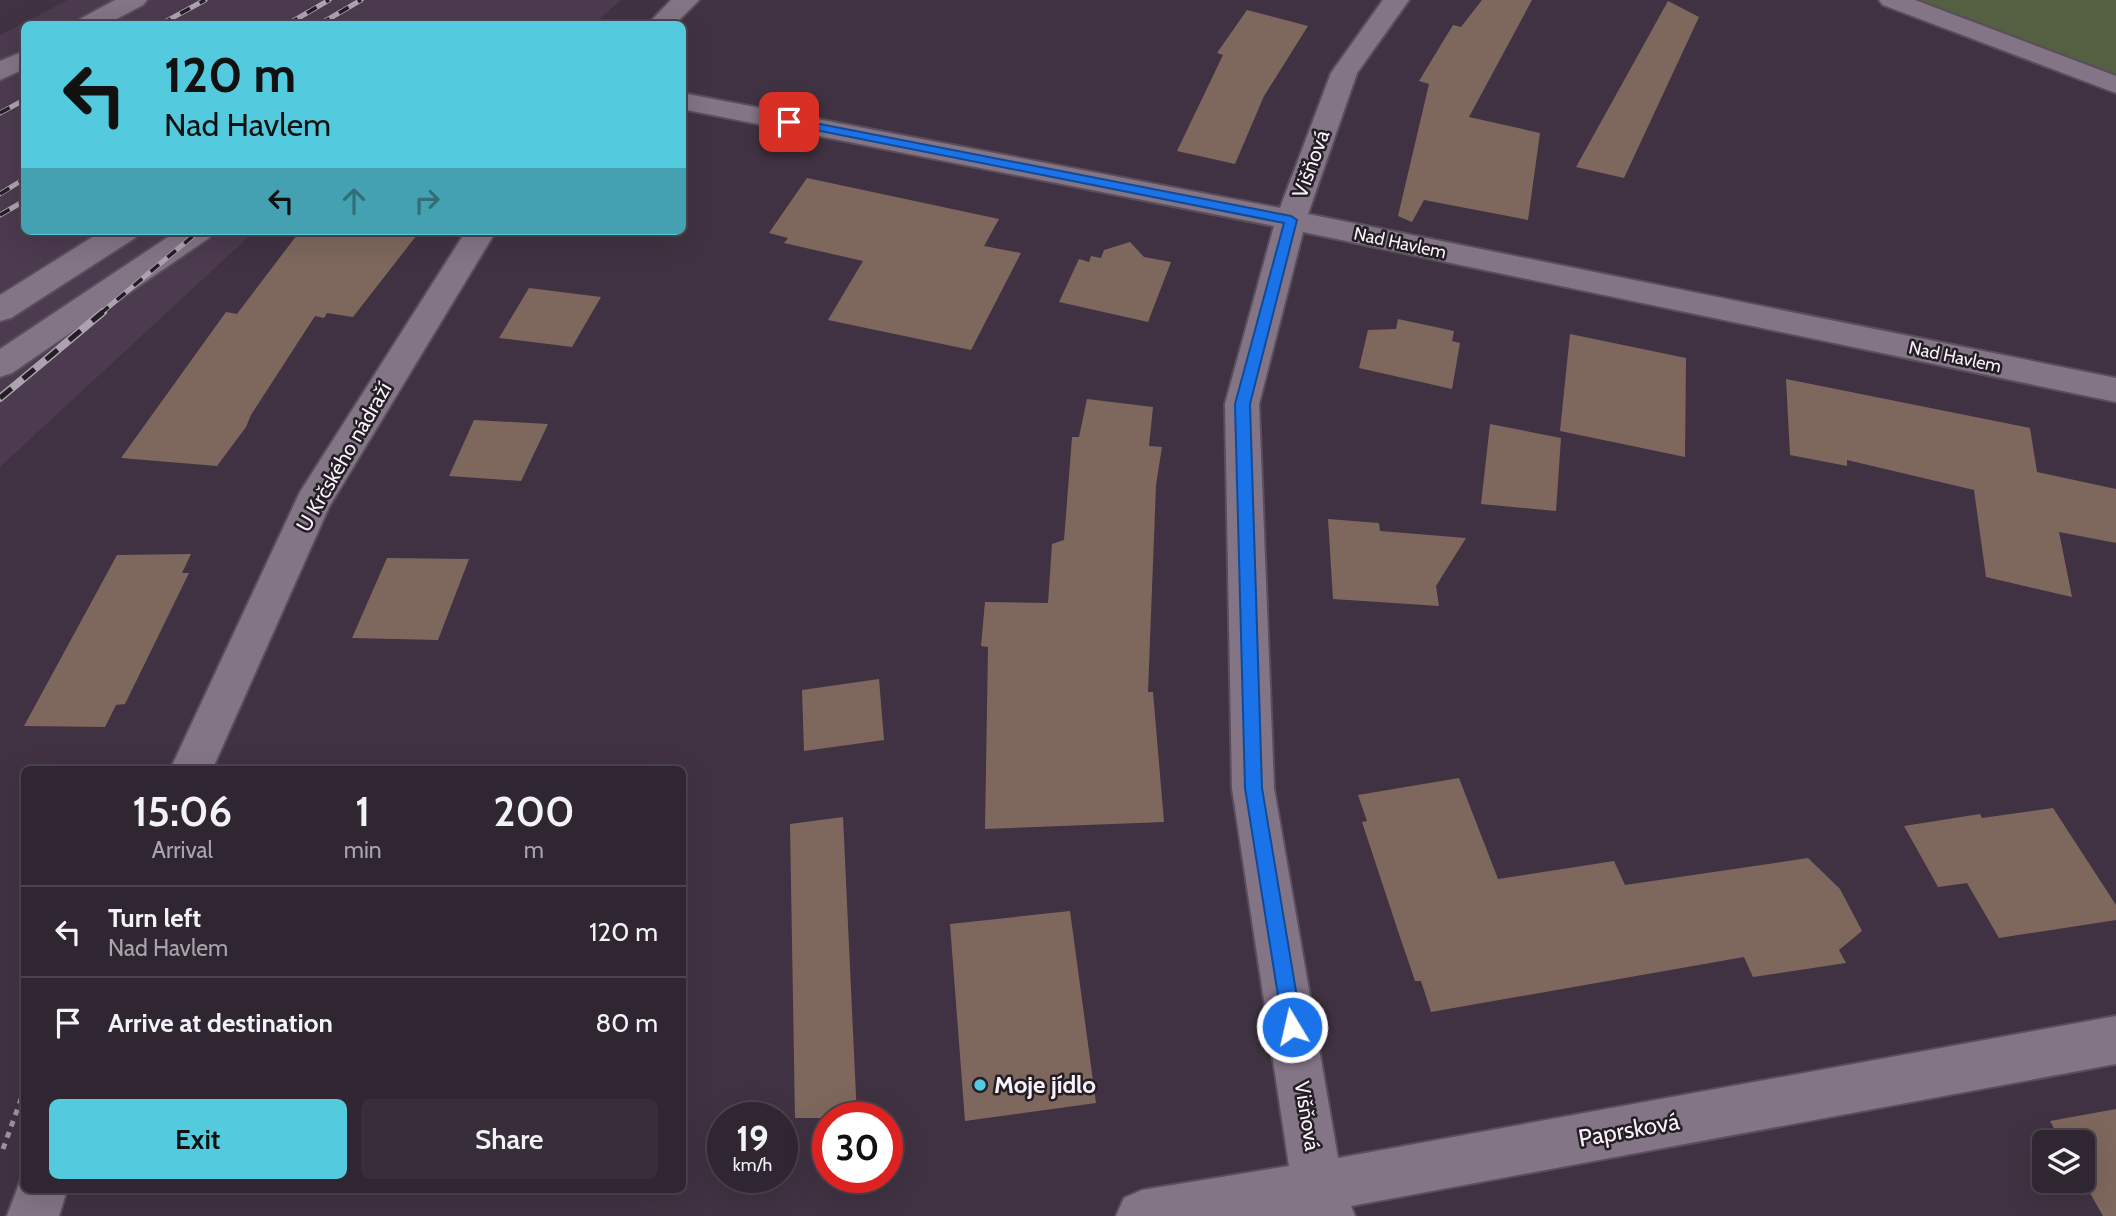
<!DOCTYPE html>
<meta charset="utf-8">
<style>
body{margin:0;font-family:Cabin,sans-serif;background:#382e3a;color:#f1f3f6;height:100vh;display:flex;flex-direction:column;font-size:26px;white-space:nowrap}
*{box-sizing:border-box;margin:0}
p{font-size:23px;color:#a8a5ac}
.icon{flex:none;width:38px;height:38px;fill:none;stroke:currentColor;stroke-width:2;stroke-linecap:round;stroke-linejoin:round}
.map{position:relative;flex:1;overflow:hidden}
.drawer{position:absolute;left:21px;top:766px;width:665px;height:427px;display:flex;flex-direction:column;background:#302632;border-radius:10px;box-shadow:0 7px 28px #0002,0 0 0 2px #4b434d}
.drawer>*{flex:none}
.guide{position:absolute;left:21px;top:21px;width:665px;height:214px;border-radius:10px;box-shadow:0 7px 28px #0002,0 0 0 2px #4b434d;background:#54cade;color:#111;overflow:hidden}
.controls{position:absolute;left:2032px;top:1130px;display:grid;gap:14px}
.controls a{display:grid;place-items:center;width:63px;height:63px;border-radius:10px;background:#302632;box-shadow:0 7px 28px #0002,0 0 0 2px #4b434d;font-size:35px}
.speed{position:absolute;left:707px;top:1102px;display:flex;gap:14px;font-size:35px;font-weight:700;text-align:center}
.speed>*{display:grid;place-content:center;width:91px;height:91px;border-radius:50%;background:#302632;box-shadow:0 7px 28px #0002,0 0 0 2px #4b434d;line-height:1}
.speed small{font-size:18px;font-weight:400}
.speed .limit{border:10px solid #d22;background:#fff;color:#111}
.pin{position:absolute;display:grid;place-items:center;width:60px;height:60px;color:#fff;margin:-30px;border-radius:14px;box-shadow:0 4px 10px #0006}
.me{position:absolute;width:77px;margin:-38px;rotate:351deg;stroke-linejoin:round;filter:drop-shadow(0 0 5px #0008)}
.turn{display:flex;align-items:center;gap:24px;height:147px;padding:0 28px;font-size:32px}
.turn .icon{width:91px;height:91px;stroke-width:2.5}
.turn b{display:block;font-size:49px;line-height:60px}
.lanes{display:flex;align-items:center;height:66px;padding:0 28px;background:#0003;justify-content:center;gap:35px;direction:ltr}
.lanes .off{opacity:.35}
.eta{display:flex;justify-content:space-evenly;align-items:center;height:119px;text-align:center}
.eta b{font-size:42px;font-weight:600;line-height:49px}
.primary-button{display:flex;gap:14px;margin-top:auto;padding:14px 28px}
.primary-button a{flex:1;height:80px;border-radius:10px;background:#54cade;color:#111;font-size:28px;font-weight:600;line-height:80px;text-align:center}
.primary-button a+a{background:#382e3a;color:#f1f3f6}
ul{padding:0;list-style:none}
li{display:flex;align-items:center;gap:21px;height:91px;padding:0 28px;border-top:2px solid #4b434d}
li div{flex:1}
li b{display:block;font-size:26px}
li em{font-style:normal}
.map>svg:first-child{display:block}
.built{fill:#4c3a4f}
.green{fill:#556043}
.building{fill:#7e685d}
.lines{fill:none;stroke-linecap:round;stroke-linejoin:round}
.minor-casing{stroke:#594e5b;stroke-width:4}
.path{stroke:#9e93a0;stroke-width:5;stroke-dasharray:6 6;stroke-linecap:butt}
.minor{fill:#837486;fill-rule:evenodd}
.rail-far1-casing{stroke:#ada2af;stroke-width:5}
.rail-casing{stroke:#ada2af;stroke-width:8}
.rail-far1{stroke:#231d24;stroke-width:3.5;stroke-dasharray:11;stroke-linecap:butt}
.rail{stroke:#231d24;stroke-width:5;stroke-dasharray:15;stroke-linecap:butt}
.route{fill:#1a73e8;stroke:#114b97;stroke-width:2}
.poi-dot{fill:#54cade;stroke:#231d24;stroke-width:2.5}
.labels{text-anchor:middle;stroke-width:5;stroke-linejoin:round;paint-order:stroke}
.far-street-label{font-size:18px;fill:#faf1fb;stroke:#231d24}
.street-label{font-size:21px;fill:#faf1fb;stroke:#231d24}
.near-poi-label{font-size:24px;font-weight:bold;fill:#faf1fb;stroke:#231d24;text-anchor:start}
.near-street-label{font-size:24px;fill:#faf1fb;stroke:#231d24}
</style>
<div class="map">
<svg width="2116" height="1216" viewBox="0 0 2116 1216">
<rect width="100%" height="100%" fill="#403242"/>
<polygon class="built" points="68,0 621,0 594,24 519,21 515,24 24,24 24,231 255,231 0,467 0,35"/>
<polygon class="green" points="1911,0 2116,0 2116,77"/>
<g class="building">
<polygon points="1482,0 1532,0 1469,117 1540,133 1528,220 1424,200 1412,222 1398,216 1429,84 1419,81 1453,25 1461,27"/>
<polygon points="1668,1 1699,17 1624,178 1576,167"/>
<polygon points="1247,10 1308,26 1264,96 1235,164 1177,151 1223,55 1217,53"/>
<polygon points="807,178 999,219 984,246 1021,253 971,350 828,320 863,261 784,243 788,238 769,233"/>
<polygon points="300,231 420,231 353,317 327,313 324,318 315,316 251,415 246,427 217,466 121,458 226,312 237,314"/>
<polygon points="1130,242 1144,257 1171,262 1148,322 1059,302 1079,259 1089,262 1091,256 1101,258 1104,250"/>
<polygon points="529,288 601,297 572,347 499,338"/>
<polygon points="1398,319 1454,331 1452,341 1460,343 1452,389 1359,368 1368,330 1396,329"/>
<polygon points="1570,334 1686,358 1685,457 1560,431"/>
<polygon points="1786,379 2030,428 2037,472 2116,489 2116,543 2059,532 2072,597 1986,577 1974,490 1847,460 1847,466 1790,455"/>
<polygon points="1087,399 1153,407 1149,446 1162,447 1156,485 1148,692 1153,692 1164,822 985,829 988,647 981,646 985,602 1048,603 1052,544 1064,540 1072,437 1079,437"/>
<polygon points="474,420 548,424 521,481 449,476"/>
<polygon points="1490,424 1561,438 1556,511 1481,504"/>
<polygon points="1328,519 1379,523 1380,531 1466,538 1436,586 1439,606 1333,599"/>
<polygon points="191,554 182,573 189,573 125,704 116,705 105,727 24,726 117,555"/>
<polygon points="387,558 469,559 438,640 352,638"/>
<polygon points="879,679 884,740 804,751 802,690"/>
<polygon points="1459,778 1498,879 1614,861 1625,885 1808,858 1840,889 1862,931 1839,950 1846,963 1753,977 1744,957 1431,1012 1421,981 1415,981 1397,928 1362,822 1367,821 1358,795"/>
<polygon points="2053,808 2116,905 2116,920 1999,938 1967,883 1938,887 1904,826 1980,814 1982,818"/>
<polygon points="843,817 857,1118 795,1118 790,824"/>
<polygon points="1070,911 1096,1103 965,1121 950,924"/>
<polygon points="2116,1109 2116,1216 2103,1216 2082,1179 2082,1143 2062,1143 2050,1121"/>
</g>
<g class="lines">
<defs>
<g id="minor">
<polygon points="115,0 147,0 143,5 107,24 76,24 80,19"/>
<polygon points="671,0 699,0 675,24 648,24"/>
<polygon points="1383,0 1409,0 1357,73 1308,214 2116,378 2116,402 1303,232 1259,404 1274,788 1338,1158 2116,1016 2116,1064 1351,1206 1355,1216 1116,1216 1124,1198 1142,1190 1289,1166 1232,788 1225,404 1274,226 682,109 682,93 1280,208 1331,73"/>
<polygon points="1879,0 1915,0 2116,76 2116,93 1883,5"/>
<polygon points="24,51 24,69 0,80 0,61"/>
<polygon points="102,231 139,231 135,238 11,318 0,321 0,295"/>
<polygon points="177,231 213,231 209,238 12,373 0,377 0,349"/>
<polygon points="466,231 496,231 329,507 212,770 170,770 300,492"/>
<polygon points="24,1171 24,1190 67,1190 59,1216 7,1216"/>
</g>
</defs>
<use href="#minor" class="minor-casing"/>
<polyline class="path" points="3,1149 24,1091"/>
<use href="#minor" class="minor"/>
<defs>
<g id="rail-far1">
<polyline points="161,24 205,0"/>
<polyline points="288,24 329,0"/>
<polyline points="320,24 361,0"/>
<polyline points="0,113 24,100"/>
<polyline points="0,194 24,179"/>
<polyline points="0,215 24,201"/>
<polyline points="100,314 199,231"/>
</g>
<polyline id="rail" points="0,398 103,312"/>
</defs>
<use href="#rail-far1" class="rail-far1-casing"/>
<use href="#rail" class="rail-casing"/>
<use href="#rail-far1" class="rail-far1"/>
<use href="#rail" class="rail"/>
</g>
<polygon class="route" points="789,118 1291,216 1297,220 1250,404 1262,788 1302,1027 1299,1034 1292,1037 1285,1034 1283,1027 1245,788 1235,404 1284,223 785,124 785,120"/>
<circle class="poi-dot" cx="980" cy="1085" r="7"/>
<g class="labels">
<g class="far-street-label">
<text transform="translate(1400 243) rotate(12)" y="6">Nad Havlem</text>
<text transform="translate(1955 357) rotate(12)" y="6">Nad Havlem</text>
</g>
<g class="street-label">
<text transform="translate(1311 164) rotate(-70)" y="7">Višňová</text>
<text transform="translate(344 457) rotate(-60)" y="7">U Krčského nádraží</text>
<text transform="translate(1307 1116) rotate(81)" y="7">Višňová</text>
</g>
<g class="near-poi-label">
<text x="994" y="1093">Moje jídlo</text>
</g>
<g class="near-street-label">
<text transform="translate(1629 1130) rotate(-10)" y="8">Paprsková</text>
</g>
</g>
</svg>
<div class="controls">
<a><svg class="icon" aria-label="layers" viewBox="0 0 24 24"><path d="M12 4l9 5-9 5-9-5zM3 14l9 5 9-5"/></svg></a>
</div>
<div class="speed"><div>19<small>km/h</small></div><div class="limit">30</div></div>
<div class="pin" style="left:789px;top:122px;background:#d93025"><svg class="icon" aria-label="arrive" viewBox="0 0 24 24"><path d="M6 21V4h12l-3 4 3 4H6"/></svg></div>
<svg class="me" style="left:1292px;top:1027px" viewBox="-20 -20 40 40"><circle r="17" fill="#1a73e8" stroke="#fff" stroke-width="3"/><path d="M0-11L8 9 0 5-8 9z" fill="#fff"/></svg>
<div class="guide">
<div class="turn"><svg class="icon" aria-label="left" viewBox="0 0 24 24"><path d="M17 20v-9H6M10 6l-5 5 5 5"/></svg><div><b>120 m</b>Nad Havlem</div></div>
<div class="lanes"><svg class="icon" aria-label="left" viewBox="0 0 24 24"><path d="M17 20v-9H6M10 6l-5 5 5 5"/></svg><svg class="icon off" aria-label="ahead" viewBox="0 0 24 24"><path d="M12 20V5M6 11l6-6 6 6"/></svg><svg class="icon off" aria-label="right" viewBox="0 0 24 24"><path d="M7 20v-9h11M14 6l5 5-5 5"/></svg></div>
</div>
<section class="drawer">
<div class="eta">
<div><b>15:06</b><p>Arrival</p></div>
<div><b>1</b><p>min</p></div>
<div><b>200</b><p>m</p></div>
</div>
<ul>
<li><svg class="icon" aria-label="left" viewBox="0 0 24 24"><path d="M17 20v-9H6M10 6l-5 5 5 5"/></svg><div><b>Turn left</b><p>Nad Havlem</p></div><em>120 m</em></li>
<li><svg class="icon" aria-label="arrive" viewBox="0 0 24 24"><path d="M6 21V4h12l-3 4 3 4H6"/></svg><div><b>Arrive at destination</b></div><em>80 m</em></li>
</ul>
<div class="primary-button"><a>Exit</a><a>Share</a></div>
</section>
</div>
